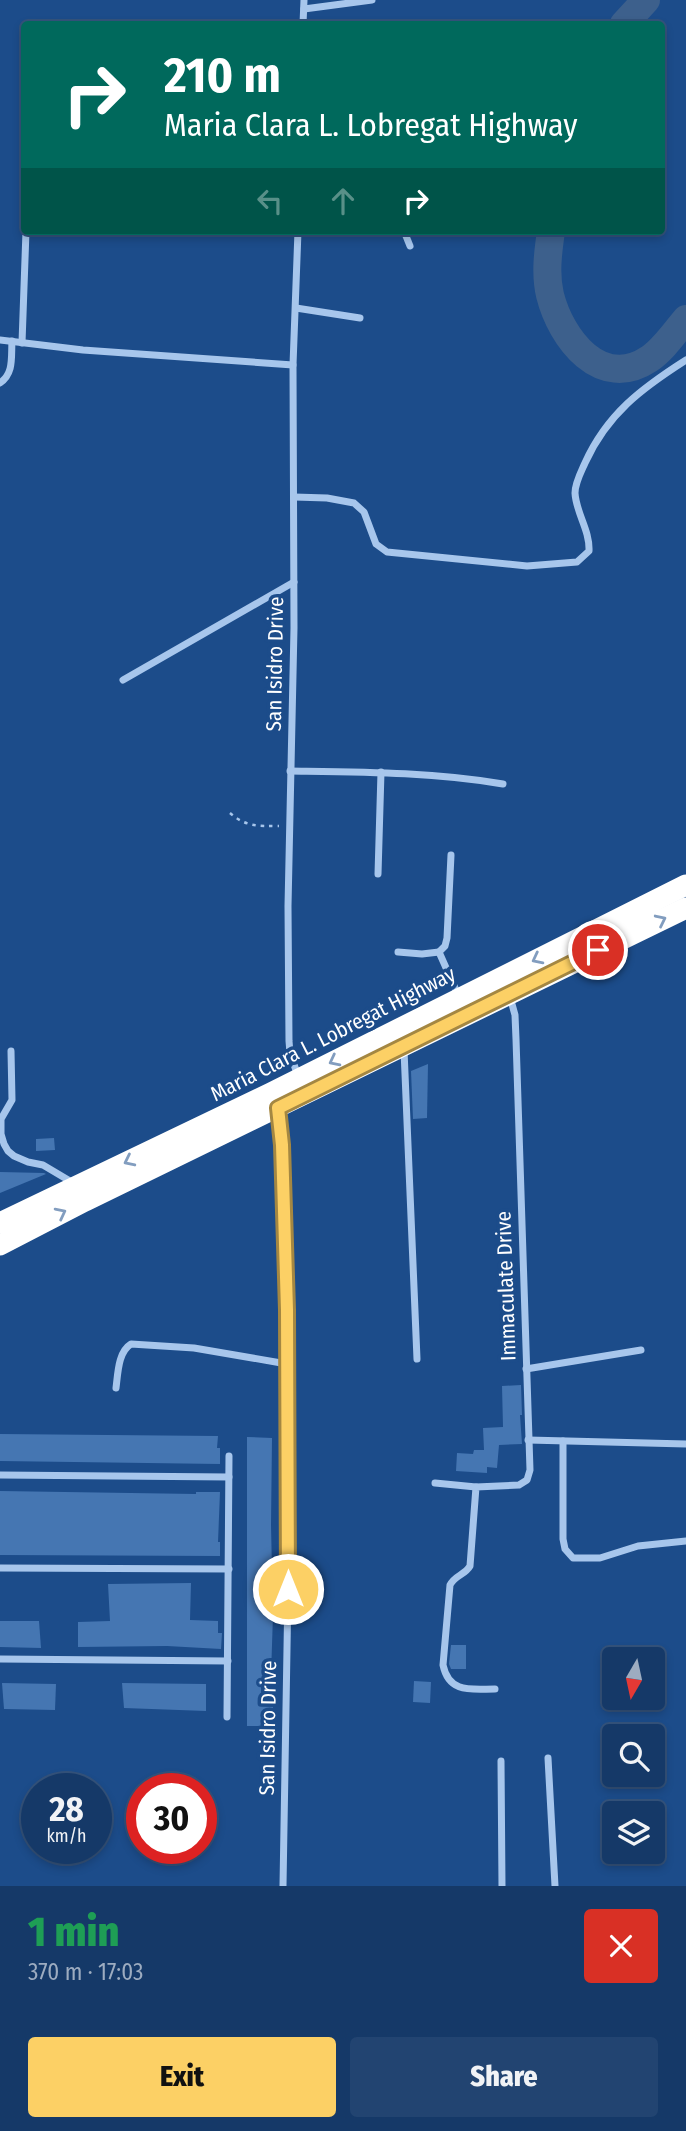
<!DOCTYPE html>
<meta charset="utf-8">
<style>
body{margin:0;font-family:"Fira Sans Condensed",sans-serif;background:#224471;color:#f1f3f6;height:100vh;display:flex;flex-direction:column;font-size:26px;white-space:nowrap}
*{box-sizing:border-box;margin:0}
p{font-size:23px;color:#9dacc0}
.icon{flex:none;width:38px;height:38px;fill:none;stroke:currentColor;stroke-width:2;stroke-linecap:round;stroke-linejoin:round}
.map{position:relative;height:1886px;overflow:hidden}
.side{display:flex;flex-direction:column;background:#153968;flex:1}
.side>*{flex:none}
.guide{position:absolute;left:21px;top:21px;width:644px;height:214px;border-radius:7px;box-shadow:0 4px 10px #0003,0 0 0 2px #34537c;background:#00695c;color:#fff;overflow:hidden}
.needle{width:46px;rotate:189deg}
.tools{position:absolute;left:602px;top:1647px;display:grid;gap:14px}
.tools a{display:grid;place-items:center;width:63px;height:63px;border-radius:7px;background:#153968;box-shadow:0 4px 10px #0003,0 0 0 2px #34537c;font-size:35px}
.speed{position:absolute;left:21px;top:1773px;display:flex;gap:14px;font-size:35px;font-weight:700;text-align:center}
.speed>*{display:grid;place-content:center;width:91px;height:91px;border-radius:50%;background:#153968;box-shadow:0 4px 10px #0003,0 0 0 2px #34537c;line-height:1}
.speed small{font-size:18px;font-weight:400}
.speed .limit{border:10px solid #d22;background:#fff;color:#111}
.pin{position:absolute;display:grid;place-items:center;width:60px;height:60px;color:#fff;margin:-30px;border:4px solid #fff;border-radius:50%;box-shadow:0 2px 7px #0007}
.me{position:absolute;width:77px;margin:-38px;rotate:0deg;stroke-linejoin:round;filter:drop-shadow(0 0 5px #0008)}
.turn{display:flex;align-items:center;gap:24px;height:147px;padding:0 28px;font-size:32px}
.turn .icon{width:91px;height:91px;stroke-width:2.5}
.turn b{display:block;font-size:49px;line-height:60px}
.lanes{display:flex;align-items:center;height:66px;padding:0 28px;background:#0003;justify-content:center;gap:35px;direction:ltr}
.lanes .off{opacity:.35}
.round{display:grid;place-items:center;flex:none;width:74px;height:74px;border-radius:7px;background:#224471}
.overview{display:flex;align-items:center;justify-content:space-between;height:119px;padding:0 28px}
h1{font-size:42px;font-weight:800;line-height:52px;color:#1e9e55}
.action{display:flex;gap:14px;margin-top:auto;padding:14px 28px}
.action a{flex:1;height:80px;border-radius:7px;background:#fcd065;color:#111;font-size:28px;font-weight:800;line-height:80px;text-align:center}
.action a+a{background:#224471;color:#f1f3f6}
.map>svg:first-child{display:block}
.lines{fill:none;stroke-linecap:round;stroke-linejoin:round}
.river{stroke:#3d608c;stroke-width:28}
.building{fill:#4576b2}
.path{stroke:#a7c6ec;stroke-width:2.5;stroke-dasharray:3.5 5;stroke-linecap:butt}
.street{stroke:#a7c6ec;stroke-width:7}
.highway{stroke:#fff;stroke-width:21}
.oneway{stroke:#829dbf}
.route-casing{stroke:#a48742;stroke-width:18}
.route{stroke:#fcd065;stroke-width:12}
.labels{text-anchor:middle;stroke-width:7;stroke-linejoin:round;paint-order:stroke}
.street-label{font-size:21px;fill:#fff;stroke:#1c4c8a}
</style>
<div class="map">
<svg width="686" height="1886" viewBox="0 0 686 1886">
<rect width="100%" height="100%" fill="#1c4c8a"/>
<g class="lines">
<g class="river">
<polyline points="624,24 646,0"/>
<path d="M 551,231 C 548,252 545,274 550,295 C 561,339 601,391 649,359 C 663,350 675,332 686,319"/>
</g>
</g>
<g class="building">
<polygon points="428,1064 427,1118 413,1119 411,1071"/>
<polygon points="54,1138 55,1150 36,1151 36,1139"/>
<polygon points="0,1172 44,1173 46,1174 0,1193"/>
<polygon points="521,1385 522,1415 520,1415 522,1444 499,1445 497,1468 487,1467 487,1473 456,1471 457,1453 473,1454 474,1450 484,1450 483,1428 503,1427 502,1386"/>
<polygon points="0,1434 218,1436 217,1448 220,1448 220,1464 0,1461"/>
<polygon points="247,1437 272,1438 271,1525 273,1615 271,1675 273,1675 273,1725 259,1726 247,1726"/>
<polygon points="0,1491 196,1494 196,1492 220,1492 218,1542 220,1542 220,1556 0,1555"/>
<polygon points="191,1583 190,1620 218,1621 218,1633 222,1633 221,1649 167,1646 78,1647 78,1622 110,1621 108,1584"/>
<polygon points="0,1621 39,1621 41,1648 0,1647"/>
<polygon points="451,1645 466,1645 466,1669 451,1669 449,1664"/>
<polygon points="414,1681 431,1682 430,1703 413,1702"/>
<polygon points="2,1683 56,1684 55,1710 4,1709"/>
<polygon points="122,1683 206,1684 206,1711 124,1708"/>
</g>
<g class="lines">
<path class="path" d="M 230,813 C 246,827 258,826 279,826"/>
<g class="street">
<polyline points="304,9 372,0"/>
<polyline points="303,24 304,0"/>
<polyline points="404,231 410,246"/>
<polyline points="296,308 360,318"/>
<polyline points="0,340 83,350 293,365"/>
<polyline points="22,343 26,231"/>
<path d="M 0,383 C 14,373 11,358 12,341"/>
<path d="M 294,497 L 327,498 L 354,503 L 364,512 L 376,544 L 387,552 L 527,566 L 577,562 L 589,551 C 590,530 576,513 575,493 C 575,483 581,472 585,463 C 607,414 642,388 686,360"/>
<polyline points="123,680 294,582"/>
<path d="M 290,771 C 361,772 433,772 503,784"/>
<polyline points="451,855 447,938 445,946 439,952 459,997"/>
<polyline points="378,874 381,772"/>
<polyline points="398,952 422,954 439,952"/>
<polyline points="404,1050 417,1359"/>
<polyline points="11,1051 12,1100 1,1119 1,1134 4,1144 8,1151 14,1156 28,1162 43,1165 75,1184"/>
<polyline points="298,1076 290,1053 289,1041 288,906 294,628 293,365 298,231"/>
<polyline points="279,1110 282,1145 287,1310 288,1589 283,1886"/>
<polyline points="526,1369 641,1350"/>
<path d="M 116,1388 C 118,1373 118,1352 131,1344 L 194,1348 L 287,1364"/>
<polyline points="528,1440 686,1444"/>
<polyline points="563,1441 563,1539 565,1549 573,1558 600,1558 638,1546 686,1541"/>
<polyline points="0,1475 229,1477"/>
<polyline points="435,1483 476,1487"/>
<polyline points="0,1568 229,1569"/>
<polyline points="0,1659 228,1661"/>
<path d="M 495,1689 C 472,1689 449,1694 443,1665 L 450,1585 C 455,1575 465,1575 470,1566 L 476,1487 L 519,1485 L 527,1480 L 530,1470 L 516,1039 L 515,1015 L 510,997"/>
<polyline points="227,1717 229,1456"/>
<polyline points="548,1758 555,1886"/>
<polyline points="501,1761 502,1886"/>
</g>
<g class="highway">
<polyline points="0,1223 271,1093 686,885"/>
<polyline points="0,1245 85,1201 686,908"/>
</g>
</g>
<defs><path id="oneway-chevron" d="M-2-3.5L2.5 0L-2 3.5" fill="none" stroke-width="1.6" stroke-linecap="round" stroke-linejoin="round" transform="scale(1.75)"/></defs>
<g class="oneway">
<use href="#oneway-chevron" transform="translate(661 920) rotate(-26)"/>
<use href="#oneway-chevron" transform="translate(537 959) rotate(153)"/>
<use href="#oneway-chevron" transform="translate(334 1061) rotate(153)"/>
<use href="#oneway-chevron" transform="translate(129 1161) rotate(154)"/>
<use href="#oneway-chevron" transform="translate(61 1213) rotate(-27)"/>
</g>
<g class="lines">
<defs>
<polyline id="route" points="288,1589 287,1310 282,1145 278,1108 598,950"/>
</defs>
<use href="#route" class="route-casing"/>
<use href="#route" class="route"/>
</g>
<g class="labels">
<g class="street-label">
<text transform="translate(275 664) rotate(-89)" y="7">San Isidro Drive</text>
<text transform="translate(333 1034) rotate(-27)" y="7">Maria Clara L. Lobregat Highway</text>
<text transform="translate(506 1286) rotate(-92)" y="7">Immaculate Drive</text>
<text transform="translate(268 1728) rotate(-89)" y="7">San Isidro Drive</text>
</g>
</g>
</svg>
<div class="tools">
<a><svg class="needle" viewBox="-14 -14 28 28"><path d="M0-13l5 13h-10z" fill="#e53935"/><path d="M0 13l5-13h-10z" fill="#9dacc0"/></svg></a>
<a><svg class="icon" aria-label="search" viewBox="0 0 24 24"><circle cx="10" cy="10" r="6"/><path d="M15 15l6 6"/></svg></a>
<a><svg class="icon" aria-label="layers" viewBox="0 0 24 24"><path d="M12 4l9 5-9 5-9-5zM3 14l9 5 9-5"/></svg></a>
</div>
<div class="speed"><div>28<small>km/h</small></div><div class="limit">30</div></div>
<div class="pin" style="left:598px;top:950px;background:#d93025"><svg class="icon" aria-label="arrive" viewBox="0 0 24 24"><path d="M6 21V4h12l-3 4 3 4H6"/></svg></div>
<svg class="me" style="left:288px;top:1589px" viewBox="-20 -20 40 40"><circle r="17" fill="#fcd065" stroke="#fff" stroke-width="3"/><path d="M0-11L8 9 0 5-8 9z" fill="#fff"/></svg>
<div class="guide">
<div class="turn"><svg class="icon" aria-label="right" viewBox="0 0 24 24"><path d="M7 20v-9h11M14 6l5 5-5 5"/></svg><div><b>210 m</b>Maria Clara L. Lobregat Highway</div></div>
<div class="lanes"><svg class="icon off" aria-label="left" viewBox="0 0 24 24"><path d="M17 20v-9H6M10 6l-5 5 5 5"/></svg><svg class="icon off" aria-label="ahead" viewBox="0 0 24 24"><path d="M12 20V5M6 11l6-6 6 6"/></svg><svg class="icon" aria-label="right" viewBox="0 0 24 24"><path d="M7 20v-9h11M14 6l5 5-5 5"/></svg></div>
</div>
</div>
<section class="side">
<div class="overview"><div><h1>1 min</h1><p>370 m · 17:03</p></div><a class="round" style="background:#d93025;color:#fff"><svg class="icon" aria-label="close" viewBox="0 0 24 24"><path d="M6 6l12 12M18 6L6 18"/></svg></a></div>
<div class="action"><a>Exit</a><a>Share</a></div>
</section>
